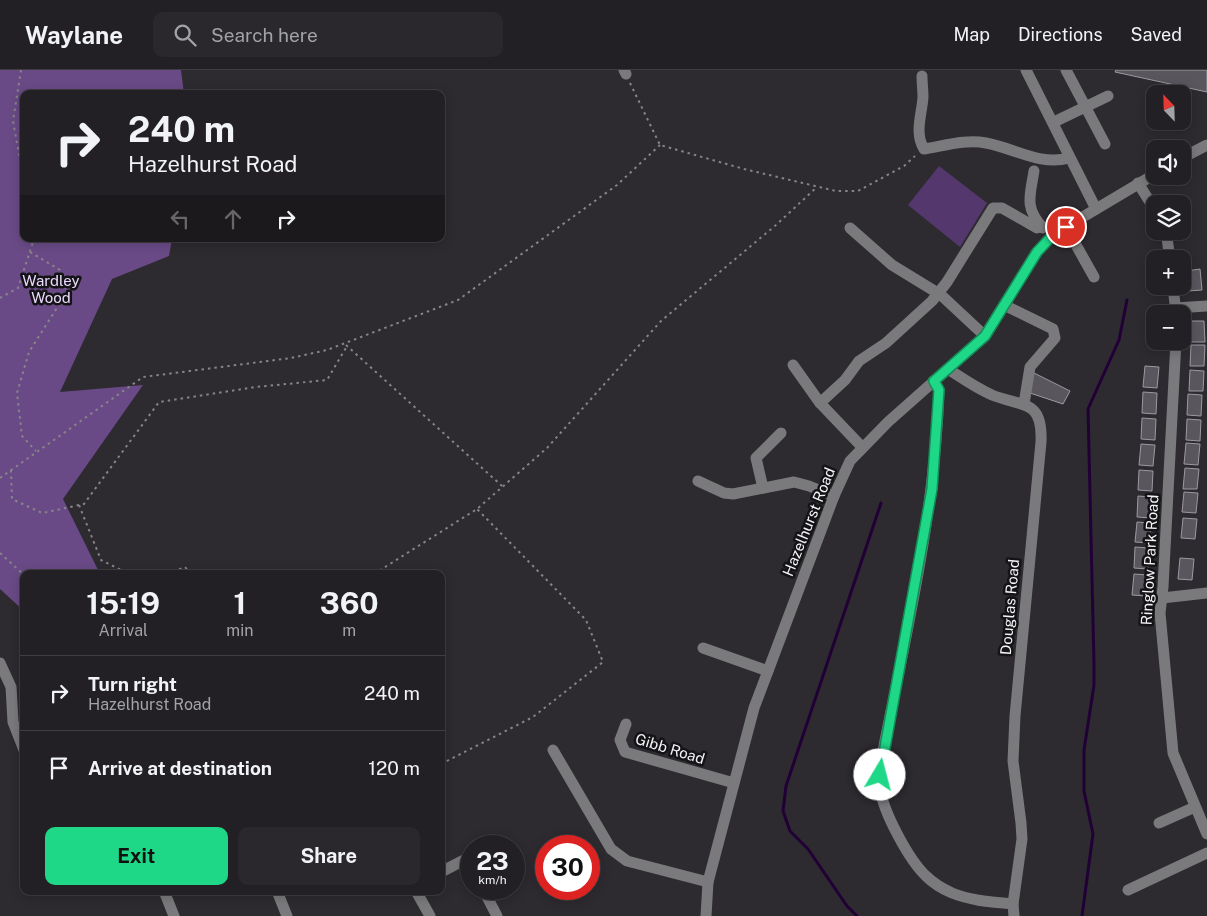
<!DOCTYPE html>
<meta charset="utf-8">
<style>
body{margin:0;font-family:"Public Sans",sans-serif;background:#2a282c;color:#f1f3f6;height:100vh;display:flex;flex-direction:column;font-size:19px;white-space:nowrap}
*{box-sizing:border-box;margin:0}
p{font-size:16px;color:#a2a3a6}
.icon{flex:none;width:28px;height:28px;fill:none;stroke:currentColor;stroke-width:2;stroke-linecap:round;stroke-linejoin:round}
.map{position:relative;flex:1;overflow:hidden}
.side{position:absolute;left:20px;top:500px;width:425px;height:325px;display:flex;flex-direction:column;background:#222024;border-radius:10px;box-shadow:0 2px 12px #0003,0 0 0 1px #3f3e41}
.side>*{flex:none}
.hud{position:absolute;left:20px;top:20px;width:425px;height:152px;border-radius:10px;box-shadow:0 2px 12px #0003,0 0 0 1px #3f3e41;background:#222024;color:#f1f3f6;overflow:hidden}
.needle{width:32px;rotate:337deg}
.buttons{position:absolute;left:1146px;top:15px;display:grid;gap:10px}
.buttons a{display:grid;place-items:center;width:45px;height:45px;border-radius:10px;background:#222024;box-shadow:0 2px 12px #0003,0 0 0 1px #3f3e41;font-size:25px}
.speed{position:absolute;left:460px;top:765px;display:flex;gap:10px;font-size:25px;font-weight:700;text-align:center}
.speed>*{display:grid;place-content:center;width:65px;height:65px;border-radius:50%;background:#222024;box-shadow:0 2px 12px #0003,0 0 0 1px #3f3e41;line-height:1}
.speed small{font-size:12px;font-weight:400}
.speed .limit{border:8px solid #d22;background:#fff;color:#111}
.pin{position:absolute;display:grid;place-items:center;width:42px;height:42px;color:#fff;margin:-21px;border:2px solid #fff;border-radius:50%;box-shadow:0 1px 5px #0007}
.me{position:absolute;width:55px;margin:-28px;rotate:8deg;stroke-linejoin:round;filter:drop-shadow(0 0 4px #0008)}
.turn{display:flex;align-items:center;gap:18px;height:105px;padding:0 25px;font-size:22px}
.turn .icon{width:65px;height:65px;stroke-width:2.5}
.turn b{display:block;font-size:35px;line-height:42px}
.lanes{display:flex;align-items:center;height:48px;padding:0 25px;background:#0003;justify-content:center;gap:25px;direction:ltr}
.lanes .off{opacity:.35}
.eta{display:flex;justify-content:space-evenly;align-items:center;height:85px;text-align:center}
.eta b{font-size:30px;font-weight:700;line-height:35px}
.action{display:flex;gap:10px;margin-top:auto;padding:10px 25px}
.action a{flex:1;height:58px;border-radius:10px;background:#1ed888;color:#111;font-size:20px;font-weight:700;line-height:58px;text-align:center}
.action a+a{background:#2a282c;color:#f1f3f6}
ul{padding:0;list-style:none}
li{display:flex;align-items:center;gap:15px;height:75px;padding:0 25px;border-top:1px solid #3f3e41}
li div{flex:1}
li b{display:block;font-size:19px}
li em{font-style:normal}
header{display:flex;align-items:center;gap:30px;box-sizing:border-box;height:70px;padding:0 25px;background:#222024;border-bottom:1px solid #3f3e41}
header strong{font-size:24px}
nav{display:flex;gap:28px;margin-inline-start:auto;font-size:18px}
.search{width:350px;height:45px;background:#2a282c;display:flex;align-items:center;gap:12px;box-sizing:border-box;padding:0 18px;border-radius:10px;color:#a2a3a6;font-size:19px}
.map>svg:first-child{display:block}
.green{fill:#54376d}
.forest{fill:#694a86}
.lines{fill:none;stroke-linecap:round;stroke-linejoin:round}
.stream{stroke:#210036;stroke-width:3}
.building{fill:#5a565d;stroke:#9d99a0}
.path{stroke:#878489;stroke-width:2;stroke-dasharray:2.5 4;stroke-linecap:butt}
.minor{stroke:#7a797c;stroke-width:11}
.route-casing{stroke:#148c58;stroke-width:12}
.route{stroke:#1ed888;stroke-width:9}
.labels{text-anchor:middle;stroke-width:5;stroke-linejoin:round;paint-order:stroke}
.park-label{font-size:15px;fill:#ecdaff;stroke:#141316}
.street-label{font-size:15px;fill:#f5f3f7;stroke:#141316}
</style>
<header>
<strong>Waylane</strong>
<div class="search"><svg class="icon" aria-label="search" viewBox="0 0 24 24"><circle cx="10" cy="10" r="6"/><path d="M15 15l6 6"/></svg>Search here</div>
<nav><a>Map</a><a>Directions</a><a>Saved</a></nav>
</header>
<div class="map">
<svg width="1207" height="846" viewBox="0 0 1207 846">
<rect width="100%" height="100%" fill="#2d2a30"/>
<polygon class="green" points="939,96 987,133 960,177 908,135"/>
<polygon class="forest" points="0,0 181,0 184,24 24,24 24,169 172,169 169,186 112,209 60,322 143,315 63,429 100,504 24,504 24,541 0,519"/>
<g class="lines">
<g class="stream">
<polyline points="857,846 847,836 808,779 790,761 783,741 786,716 881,433"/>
<polyline points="1082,846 1093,764 1084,721 1084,680 1094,615 1094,594 1088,339 1119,270 1127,230"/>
</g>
</g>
<g class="building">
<polygon points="1116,0 1207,0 1207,22 1115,2"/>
<polygon points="1200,199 1202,220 1188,221 1186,201"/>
<polygon points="1190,251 1204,251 1205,272 1191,272"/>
<polygon points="1191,275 1205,275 1204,296 1190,296"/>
<polygon points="1145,296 1159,297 1157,318 1143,317"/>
<polygon points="1190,300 1204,301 1203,321 1189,321"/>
<polygon points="1034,303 1070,321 1063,334 1027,322"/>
<polygon points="1143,322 1157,323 1156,344 1142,343"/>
<polygon points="1188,324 1202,325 1201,346 1187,345"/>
<polygon points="1142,348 1156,349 1155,370 1141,369"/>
<polygon points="1187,349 1201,350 1200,371 1186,370"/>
<polygon points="1186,373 1200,374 1198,395 1184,394"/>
<polygon points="1141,374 1155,375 1153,396 1139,395"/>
<polygon points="1185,398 1199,399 1197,419 1183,419"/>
<polygon points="1139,400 1153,401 1152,421 1138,420"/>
<polygon points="1184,422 1198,423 1196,443 1182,442"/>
<polygon points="1138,426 1152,427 1151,448 1137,447"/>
<polygon points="1183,448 1197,449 1195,469 1181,468"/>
<polygon points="1137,452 1151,453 1149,473 1135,472"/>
<polygon points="1135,477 1149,478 1148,499 1134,498"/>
<polygon points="1180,488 1194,489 1192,510 1178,509"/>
<polygon points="1134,504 1148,505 1146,526 1132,525"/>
</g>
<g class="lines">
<g class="path">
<polyline points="21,0 13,51 24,112"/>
<polyline points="630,13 660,75 744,99 836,121 858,121 904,96 915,86"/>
<polyline points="30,182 60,200 67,222 29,282 17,323 22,366 36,381"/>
<polyline points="0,228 18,218 34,169"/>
<polyline points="346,275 502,416"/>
<polyline points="11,400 12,429 42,443 84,434 159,332 256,317 327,310 347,276"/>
<polyline points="0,408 143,307 291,288 327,280 458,230 617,115 660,75"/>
<polyline points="79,435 101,490 129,504"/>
<polyline points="0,483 24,505"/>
<polyline points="167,504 185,497 191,504"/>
<polyline points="374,504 477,439 547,378 661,251 776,155 817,117"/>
<polyline points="441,694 533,647 603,592 586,550 477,439"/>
</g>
<g class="minor">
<polyline points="624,0 626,4"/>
<polyline points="1026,0 1096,139"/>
<polyline points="1066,0 1105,74"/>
<path d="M 922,6 C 922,13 923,20 923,27 C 922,44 914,63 924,79 C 944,76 965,69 986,73 C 1014,78 1040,96 1069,88"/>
<polyline points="1054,52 1108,26"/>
<polyline points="1182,88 1207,75"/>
<path d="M 1034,101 C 1030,126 1024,137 1043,158"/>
<polyline points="1138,113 1155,140"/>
<polyline points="1066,157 1094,207"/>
<polyline points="850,158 892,195 941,225 985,266"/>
<polyline points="1166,161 1170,189"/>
<polyline points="1173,216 1176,244"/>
<polyline points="1004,235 1053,259 1055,268 1030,297 1024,334"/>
<polyline points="1175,238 1207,236"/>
<polyline points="1176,271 1163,517 1160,543 1173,683 1207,764"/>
<polyline points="793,295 820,333 862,377"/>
<path d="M 948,299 C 962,308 976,318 992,325 C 1022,337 1043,329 1041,372 L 1015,646 L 1013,691 L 1021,753 L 1022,769 L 1013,834"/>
<path d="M 933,311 L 939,320 C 935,445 905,569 881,691 C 881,700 880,709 880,718 C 883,742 909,790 926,806 C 933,813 943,819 952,823 C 972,831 992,832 1013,834 L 1014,846"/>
<polyline points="820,333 845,310 859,291 886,273 932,231 947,212 993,138 1002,138 1037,158 1042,156"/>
<polyline points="698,411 724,423 733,424 794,412 809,416 834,426"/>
<polyline points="763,418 756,388 781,363"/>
<polyline points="1162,528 1207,523"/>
<polyline points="703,578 768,601"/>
<polyline points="0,593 11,617 13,652 24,680"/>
<polyline points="626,654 620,670 625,682 734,713"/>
<polyline points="553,680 611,779 627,791 708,812"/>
<polyline points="1159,753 1195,737"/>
<polyline points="441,802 466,789 471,798"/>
<polyline points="483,819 497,846"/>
<polyline points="1128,820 1207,783"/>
<polyline points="164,821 174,846"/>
<polyline points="277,821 287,846"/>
<polyline points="416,821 430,846"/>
<polyline points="706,846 708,812 754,638 834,426 850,391 888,352 985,266 1037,182 1051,167 1066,157 1155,104"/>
</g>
</g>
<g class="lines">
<defs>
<polyline id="route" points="880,705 932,419 939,320 934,311 985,266 1037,182 1051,167 1066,157"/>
</defs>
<use href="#route" class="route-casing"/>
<use href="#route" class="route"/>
</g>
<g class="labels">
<g class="park-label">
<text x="51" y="216">Wardley<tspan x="51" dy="17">Wood</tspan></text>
</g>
<g class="street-label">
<text transform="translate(809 452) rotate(-68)" y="5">Hazelhurst Road</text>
<text transform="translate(1150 490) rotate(-87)" y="5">Ringlow Park Road</text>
<text transform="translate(1010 537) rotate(-85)" y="5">Douglas Road</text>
<text transform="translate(670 679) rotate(17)" y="5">Gibb Road</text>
</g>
</g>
</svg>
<div class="buttons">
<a><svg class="needle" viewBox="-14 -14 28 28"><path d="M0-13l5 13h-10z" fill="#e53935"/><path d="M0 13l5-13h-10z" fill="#a2a3a6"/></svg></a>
<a><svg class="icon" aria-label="sound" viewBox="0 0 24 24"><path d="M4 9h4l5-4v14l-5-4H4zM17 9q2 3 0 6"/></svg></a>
<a><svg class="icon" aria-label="layers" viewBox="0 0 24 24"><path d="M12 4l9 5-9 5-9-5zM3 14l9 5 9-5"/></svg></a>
<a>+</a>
<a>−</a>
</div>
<div class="speed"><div>23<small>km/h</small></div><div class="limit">30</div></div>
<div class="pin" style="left:1066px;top:157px;background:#d93025"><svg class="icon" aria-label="arrive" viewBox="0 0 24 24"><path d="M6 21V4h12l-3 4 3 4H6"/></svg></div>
<svg class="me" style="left:880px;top:705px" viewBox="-20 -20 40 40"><circle r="19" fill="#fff"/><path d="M0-13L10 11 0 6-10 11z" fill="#1ed888"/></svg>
<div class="hud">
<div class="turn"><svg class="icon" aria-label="right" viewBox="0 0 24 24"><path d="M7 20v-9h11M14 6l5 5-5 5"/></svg><div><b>240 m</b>Hazelhurst Road</div></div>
<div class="lanes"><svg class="icon off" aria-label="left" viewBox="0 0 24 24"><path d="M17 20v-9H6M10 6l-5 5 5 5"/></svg><svg class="icon off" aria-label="ahead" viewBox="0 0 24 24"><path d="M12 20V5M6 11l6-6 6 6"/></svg><svg class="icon" aria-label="right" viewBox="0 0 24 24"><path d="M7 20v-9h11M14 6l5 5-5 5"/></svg></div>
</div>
<section class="side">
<div class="eta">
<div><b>15:19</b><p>Arrival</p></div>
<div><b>1</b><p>min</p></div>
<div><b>360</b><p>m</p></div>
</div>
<ul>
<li><svg class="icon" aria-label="right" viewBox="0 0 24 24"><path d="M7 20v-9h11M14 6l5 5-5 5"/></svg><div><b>Turn right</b><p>Hazelhurst Road</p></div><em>240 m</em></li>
<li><svg class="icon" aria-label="arrive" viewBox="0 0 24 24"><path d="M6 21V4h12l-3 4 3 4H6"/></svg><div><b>Arrive at destination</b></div><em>120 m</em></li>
</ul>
<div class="action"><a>Exit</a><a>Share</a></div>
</section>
</div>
